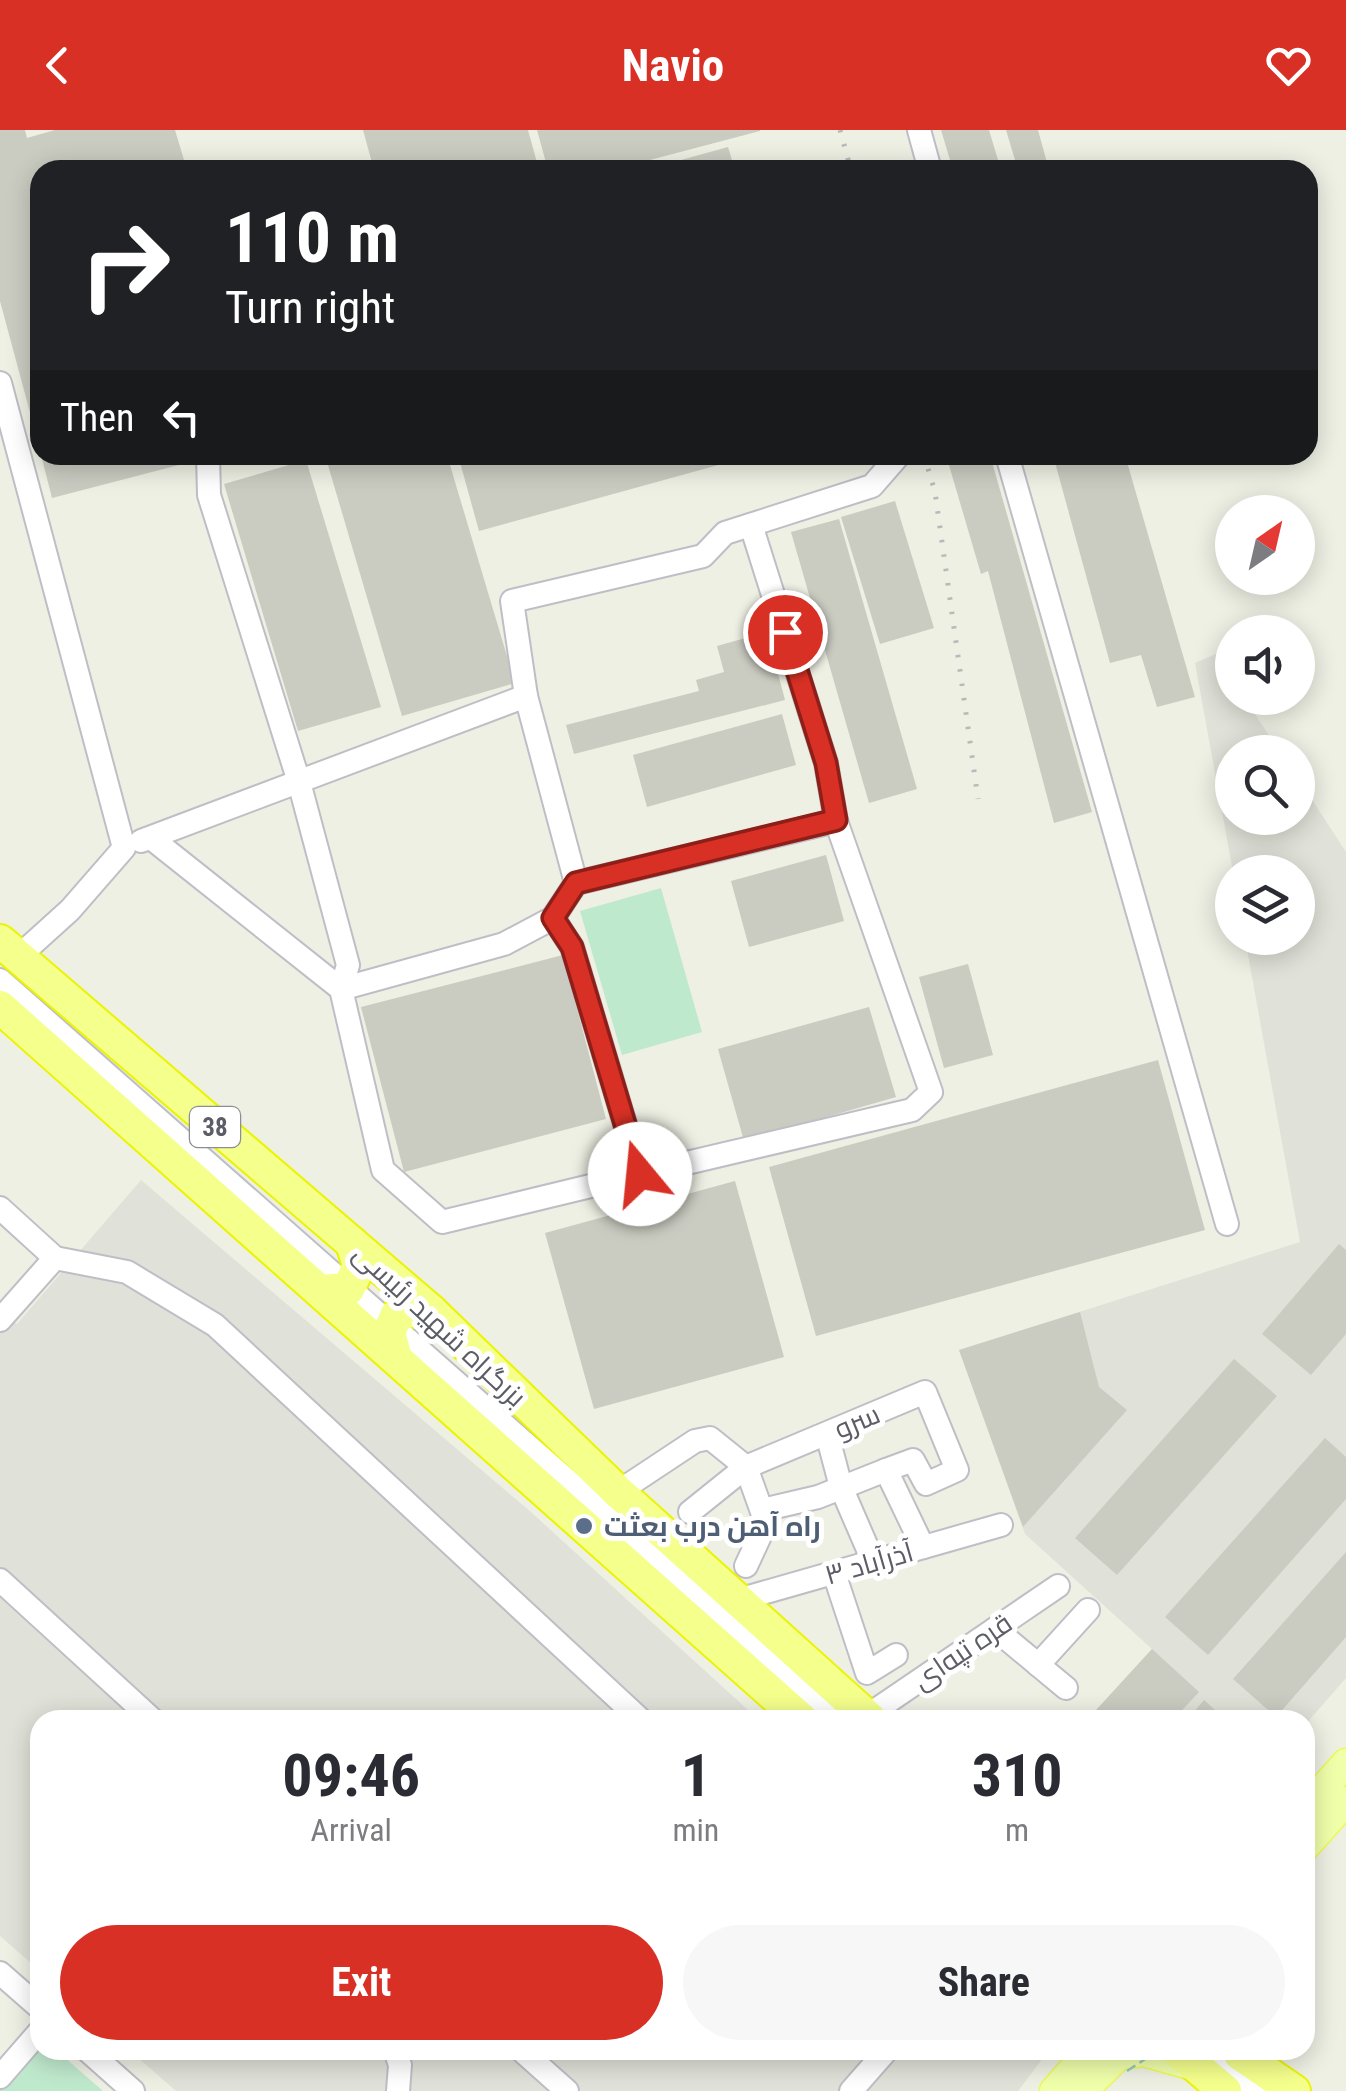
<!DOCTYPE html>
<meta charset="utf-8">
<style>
body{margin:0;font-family:"Roboto Condensed",Cairo,sans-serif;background:#f7f7f7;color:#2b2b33;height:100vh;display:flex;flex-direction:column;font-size:38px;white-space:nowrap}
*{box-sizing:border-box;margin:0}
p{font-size:32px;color:#7c7c81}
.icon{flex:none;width:55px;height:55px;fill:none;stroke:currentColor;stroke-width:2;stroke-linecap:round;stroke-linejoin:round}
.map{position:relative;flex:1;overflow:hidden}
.sheet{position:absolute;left:30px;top:1580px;width:1285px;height:350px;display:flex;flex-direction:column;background:#fff;border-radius:30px;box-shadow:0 5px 25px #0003}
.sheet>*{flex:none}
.guide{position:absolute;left:30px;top:30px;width:1288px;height:305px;border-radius:30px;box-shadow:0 5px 25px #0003;background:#202124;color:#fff;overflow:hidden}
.needle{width:65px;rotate:34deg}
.fabs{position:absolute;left:1215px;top:365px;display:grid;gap:20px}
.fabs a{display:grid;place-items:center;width:100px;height:100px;border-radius:50%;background:#fff;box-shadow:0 5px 25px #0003;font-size:50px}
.pin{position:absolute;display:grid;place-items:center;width:85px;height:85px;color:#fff;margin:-42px;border:5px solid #fff;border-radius:50%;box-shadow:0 2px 10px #0007}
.me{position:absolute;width:110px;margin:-55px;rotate:343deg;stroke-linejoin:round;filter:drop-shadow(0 0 8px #0008)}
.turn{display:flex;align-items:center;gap:35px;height:210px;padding:0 30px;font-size:45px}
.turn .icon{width:130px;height:130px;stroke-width:2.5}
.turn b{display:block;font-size:70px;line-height:85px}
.then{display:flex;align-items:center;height:95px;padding:0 30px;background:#0003;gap:20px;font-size:38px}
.eta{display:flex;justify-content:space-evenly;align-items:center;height:170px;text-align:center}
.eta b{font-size:60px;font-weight:700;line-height:70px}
.cta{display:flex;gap:20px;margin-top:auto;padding:20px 30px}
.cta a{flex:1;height:115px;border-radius:60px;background:#d93025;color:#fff;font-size:40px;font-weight:700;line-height:115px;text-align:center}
.cta a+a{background:#f7f7f7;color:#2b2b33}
header{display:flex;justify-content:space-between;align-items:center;height:130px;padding:0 30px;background:#d93025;color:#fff;font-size:45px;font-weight:700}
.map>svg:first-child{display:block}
.industrial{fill:#e0e1d8}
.green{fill:#bfe9cd}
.building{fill:#cacbc1}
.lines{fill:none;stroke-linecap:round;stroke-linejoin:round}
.minor-casing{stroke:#bebfc6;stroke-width:26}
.major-casing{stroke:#effa53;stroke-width:31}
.highway-casing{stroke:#ebf400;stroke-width:36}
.minor{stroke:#fff;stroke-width:22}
.major{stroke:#efffaa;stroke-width:28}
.highway{stroke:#f4ff8c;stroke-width:32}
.rail{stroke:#b9b9ba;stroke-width:5;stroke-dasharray:2.5 12;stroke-linecap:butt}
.path-bridge{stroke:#97c9b7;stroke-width:2.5;stroke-dasharray:10 5;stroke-linecap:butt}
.route-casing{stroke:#8d1f18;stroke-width:25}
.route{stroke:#d93025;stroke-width:18}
.service-dot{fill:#5c6f8a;stroke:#fff;stroke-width:4}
.labels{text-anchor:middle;stroke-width:10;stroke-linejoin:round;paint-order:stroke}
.shield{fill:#fff;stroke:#8d8e94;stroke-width:2.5}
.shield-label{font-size:25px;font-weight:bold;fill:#5c5d66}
.street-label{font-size:28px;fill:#5c5d66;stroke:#fff}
.service-label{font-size:28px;font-weight:bold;fill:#4e5e75;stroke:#fff;text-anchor:start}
</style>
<header><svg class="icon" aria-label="back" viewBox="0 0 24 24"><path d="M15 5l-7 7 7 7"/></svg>Navio<svg class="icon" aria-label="heart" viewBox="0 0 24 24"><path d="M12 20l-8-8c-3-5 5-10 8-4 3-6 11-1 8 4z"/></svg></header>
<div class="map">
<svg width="1346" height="1961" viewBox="0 0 1346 1961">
<rect width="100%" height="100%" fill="#eef0e4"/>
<g class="industrial">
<polygon points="1216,524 1232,550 1232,568 1244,568 1280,622 1232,622 1232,688 1298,688 1298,648 1346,722 1346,1548 1305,1595 1305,1590 1087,1590 1152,1519 1025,1404 959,1220 1300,1112 1245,808 1298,808 1298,742 1233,742 1195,533"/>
<polygon points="141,1050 532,1383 759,1590 40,1590 40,1841 0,1806 0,1181 17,1194"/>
<polygon points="129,1920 1049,1920 1018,1961 176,1961"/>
</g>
<g class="green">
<polygon points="661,758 702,902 622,925 580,781"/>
<polygon points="40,1909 40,1920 56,1920 103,1961 0,1961 0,1955"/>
</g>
<g class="building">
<polygon points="0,0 25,0 27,8 55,0 175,0 187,40 40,40 39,316 0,171"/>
<polygon points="363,0 528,0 539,40 374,40"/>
<polygon points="537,0 760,0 760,1 612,40 548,40"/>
<polygon points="941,0 989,0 1001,40 953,40"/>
<polygon points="1006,0 1038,0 1049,40 1018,40"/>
<polygon points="728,17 735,40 665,40 663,35"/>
<polygon points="41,325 201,325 202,329 52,368"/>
<polygon points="325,325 447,325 515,553 402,586"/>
<polygon points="458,325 750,325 751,326 479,401"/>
<polygon points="946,325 990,325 1092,682 1054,693 988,441 981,444"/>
<polygon points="1053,325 1125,325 1195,567 1157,577 1141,525 1110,533"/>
<polygon points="306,330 381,577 298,601 224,354"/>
<polygon points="895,371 934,498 880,514 841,387"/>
<polygon points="839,389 917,659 869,673 791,402"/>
<polygon points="767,502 785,570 574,624 566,595 699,561 696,550 724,542 717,516"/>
<polygon points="782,584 796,635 647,677 633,625"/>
<polygon points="826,725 844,791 749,817 731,751"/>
<polygon points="563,825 606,989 404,1042 361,877"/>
<polygon points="968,834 993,925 944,938 919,847"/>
<polygon points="869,877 896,967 744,1011 718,919"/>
<polygon points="1158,930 1205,1100 816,1206 769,1037"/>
<polygon points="735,1051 784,1227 594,1279 545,1103"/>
<polygon points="1339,1114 1346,1120 1346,1204 1311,1245 1262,1204"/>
<polygon points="1080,1182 1099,1257 1127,1280 1023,1397 959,1220"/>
<polygon points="1234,1229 1277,1266 1117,1445 1075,1408"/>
<polygon points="1325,1308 1346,1327 1346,1369 1208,1525 1165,1487"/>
<polygon points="1346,1422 1346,1507 1276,1587 1233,1549"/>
<polygon points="1152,1519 1199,1562 1173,1590 1087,1590"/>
<polygon points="1204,1570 1226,1590 1187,1590"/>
</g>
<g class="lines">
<defs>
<g id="minor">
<polyline points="919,0 930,40"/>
<polyline points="0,253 124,718 70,780 18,827"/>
<polyline points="208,325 209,365 299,652 348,835 341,859"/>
<polyline points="1007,325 1227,1094"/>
<polyline points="751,395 826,633 836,691"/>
<polyline points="151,708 341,859 383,1040 442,1092 640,1044 572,817 553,788"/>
<polyline points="141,711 526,566"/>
<polyline points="576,753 836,691 931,962 912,980 640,1044"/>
<polyline points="0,850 839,1590"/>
<polyline points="341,859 504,814 553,788 576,753 526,566 512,471 703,426 725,403 872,356 899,325"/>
<polyline points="0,1078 55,1128 127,1142 215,1195 641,1590"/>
<polyline points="0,1190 55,1128"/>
<polyline points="827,1304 841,1357 873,1431"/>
<polyline points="618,1362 695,1311 710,1308 746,1337 925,1262 957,1340 926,1354 913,1330 886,1340 923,1417"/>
<polyline points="762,1380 818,1367 886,1340"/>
<polyline points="690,1382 746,1337 766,1393 746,1436"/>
<polyline points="834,1443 867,1543 896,1525"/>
<polyline points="0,1450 153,1590"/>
<polyline points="738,1470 1001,1395"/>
<polyline points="995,1499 1066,1558"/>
<polyline points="1038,1535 1088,1480"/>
<polyline points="867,1586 1058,1456"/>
<polyline points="0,1843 40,1878"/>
<polyline points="87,1920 133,1961"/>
<polyline points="395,1920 400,1935 398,1961"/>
<polyline points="521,1920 567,1961"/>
<polyline points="1212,1920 1258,1961"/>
<polyline points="0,1947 40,1901"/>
<polyline points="851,1961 887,1920"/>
</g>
<g id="major">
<polyline points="1305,1679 1346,1633"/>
<polyline points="1305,1717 1346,1671"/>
<polyline points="1054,1961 1090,1920"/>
<polyline points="1083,1961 1119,1925 1144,1922 1197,1937"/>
</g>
<g id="highway">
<polyline points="0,811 431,1181 618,1362 871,1590"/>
<polyline points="0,877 802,1590"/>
<polyline points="322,1161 348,1159 359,1136 352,1113"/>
<polyline points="396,1228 389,1203 396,1186 415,1179 431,1181"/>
<polyline points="1177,1920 1225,1961"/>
<polyline points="1240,1924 1294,1961"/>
</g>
</defs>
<use href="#minor" class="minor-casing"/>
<use href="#major" class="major-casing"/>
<use href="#highway" class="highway-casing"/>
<use href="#minor" class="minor"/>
<use href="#major" class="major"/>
<use href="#highway" class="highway"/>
<g class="rail">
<polyline points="840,0 851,40"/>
<polyline points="924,325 935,362 978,669"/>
</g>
<polyline class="path-bridge" points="1127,1941 1159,1920"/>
</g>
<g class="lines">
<defs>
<polyline id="route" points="640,1044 572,817 553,788 576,753 836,690 826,633 785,502"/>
</defs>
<use href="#route" class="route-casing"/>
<use href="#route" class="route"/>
</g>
<circle class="service-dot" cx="584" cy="1396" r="10"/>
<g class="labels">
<rect class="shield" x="190" y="977" width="50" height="40" rx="8"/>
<g class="shield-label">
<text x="215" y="1006">38</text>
</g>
<g class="street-label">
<text transform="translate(440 1195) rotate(43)" y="10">بزرگراه شهید رئیسی</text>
<text transform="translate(857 1291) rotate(-23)" y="10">سرو</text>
<text transform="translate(869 1433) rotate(-16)" y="10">۳ آذرآباد</text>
<text transform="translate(962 1521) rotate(-34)" y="10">قره تپه‌ای</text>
</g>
<g class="service-label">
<text x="604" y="1406">راه آهن درب بعثت</text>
</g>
</g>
</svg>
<div class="fabs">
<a><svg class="needle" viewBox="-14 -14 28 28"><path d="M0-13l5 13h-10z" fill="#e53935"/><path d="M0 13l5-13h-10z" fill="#7c7c81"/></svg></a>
<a><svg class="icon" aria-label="sound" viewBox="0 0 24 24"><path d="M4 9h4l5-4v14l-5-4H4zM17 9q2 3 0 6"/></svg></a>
<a><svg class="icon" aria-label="search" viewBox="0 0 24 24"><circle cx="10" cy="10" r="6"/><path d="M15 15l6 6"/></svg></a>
<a><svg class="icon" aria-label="layers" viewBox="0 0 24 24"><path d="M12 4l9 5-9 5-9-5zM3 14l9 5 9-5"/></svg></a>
</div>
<div class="pin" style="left:785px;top:502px;background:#d93025"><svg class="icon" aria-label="arrive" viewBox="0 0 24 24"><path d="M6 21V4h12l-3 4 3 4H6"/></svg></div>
<svg class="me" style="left:640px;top:1044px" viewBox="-20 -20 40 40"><circle r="19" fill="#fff"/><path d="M0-13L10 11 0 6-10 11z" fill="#d93025"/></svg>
<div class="guide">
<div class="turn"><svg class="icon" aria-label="right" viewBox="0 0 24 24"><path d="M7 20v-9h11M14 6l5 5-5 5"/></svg><div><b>110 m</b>Turn right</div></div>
<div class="then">Then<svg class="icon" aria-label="left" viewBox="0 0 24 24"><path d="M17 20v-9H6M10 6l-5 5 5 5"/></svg></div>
</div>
<section class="sheet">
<div class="eta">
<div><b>09:46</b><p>Arrival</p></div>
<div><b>1</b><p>min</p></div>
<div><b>310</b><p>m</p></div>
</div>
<div class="cta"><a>Exit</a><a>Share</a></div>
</section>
</div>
